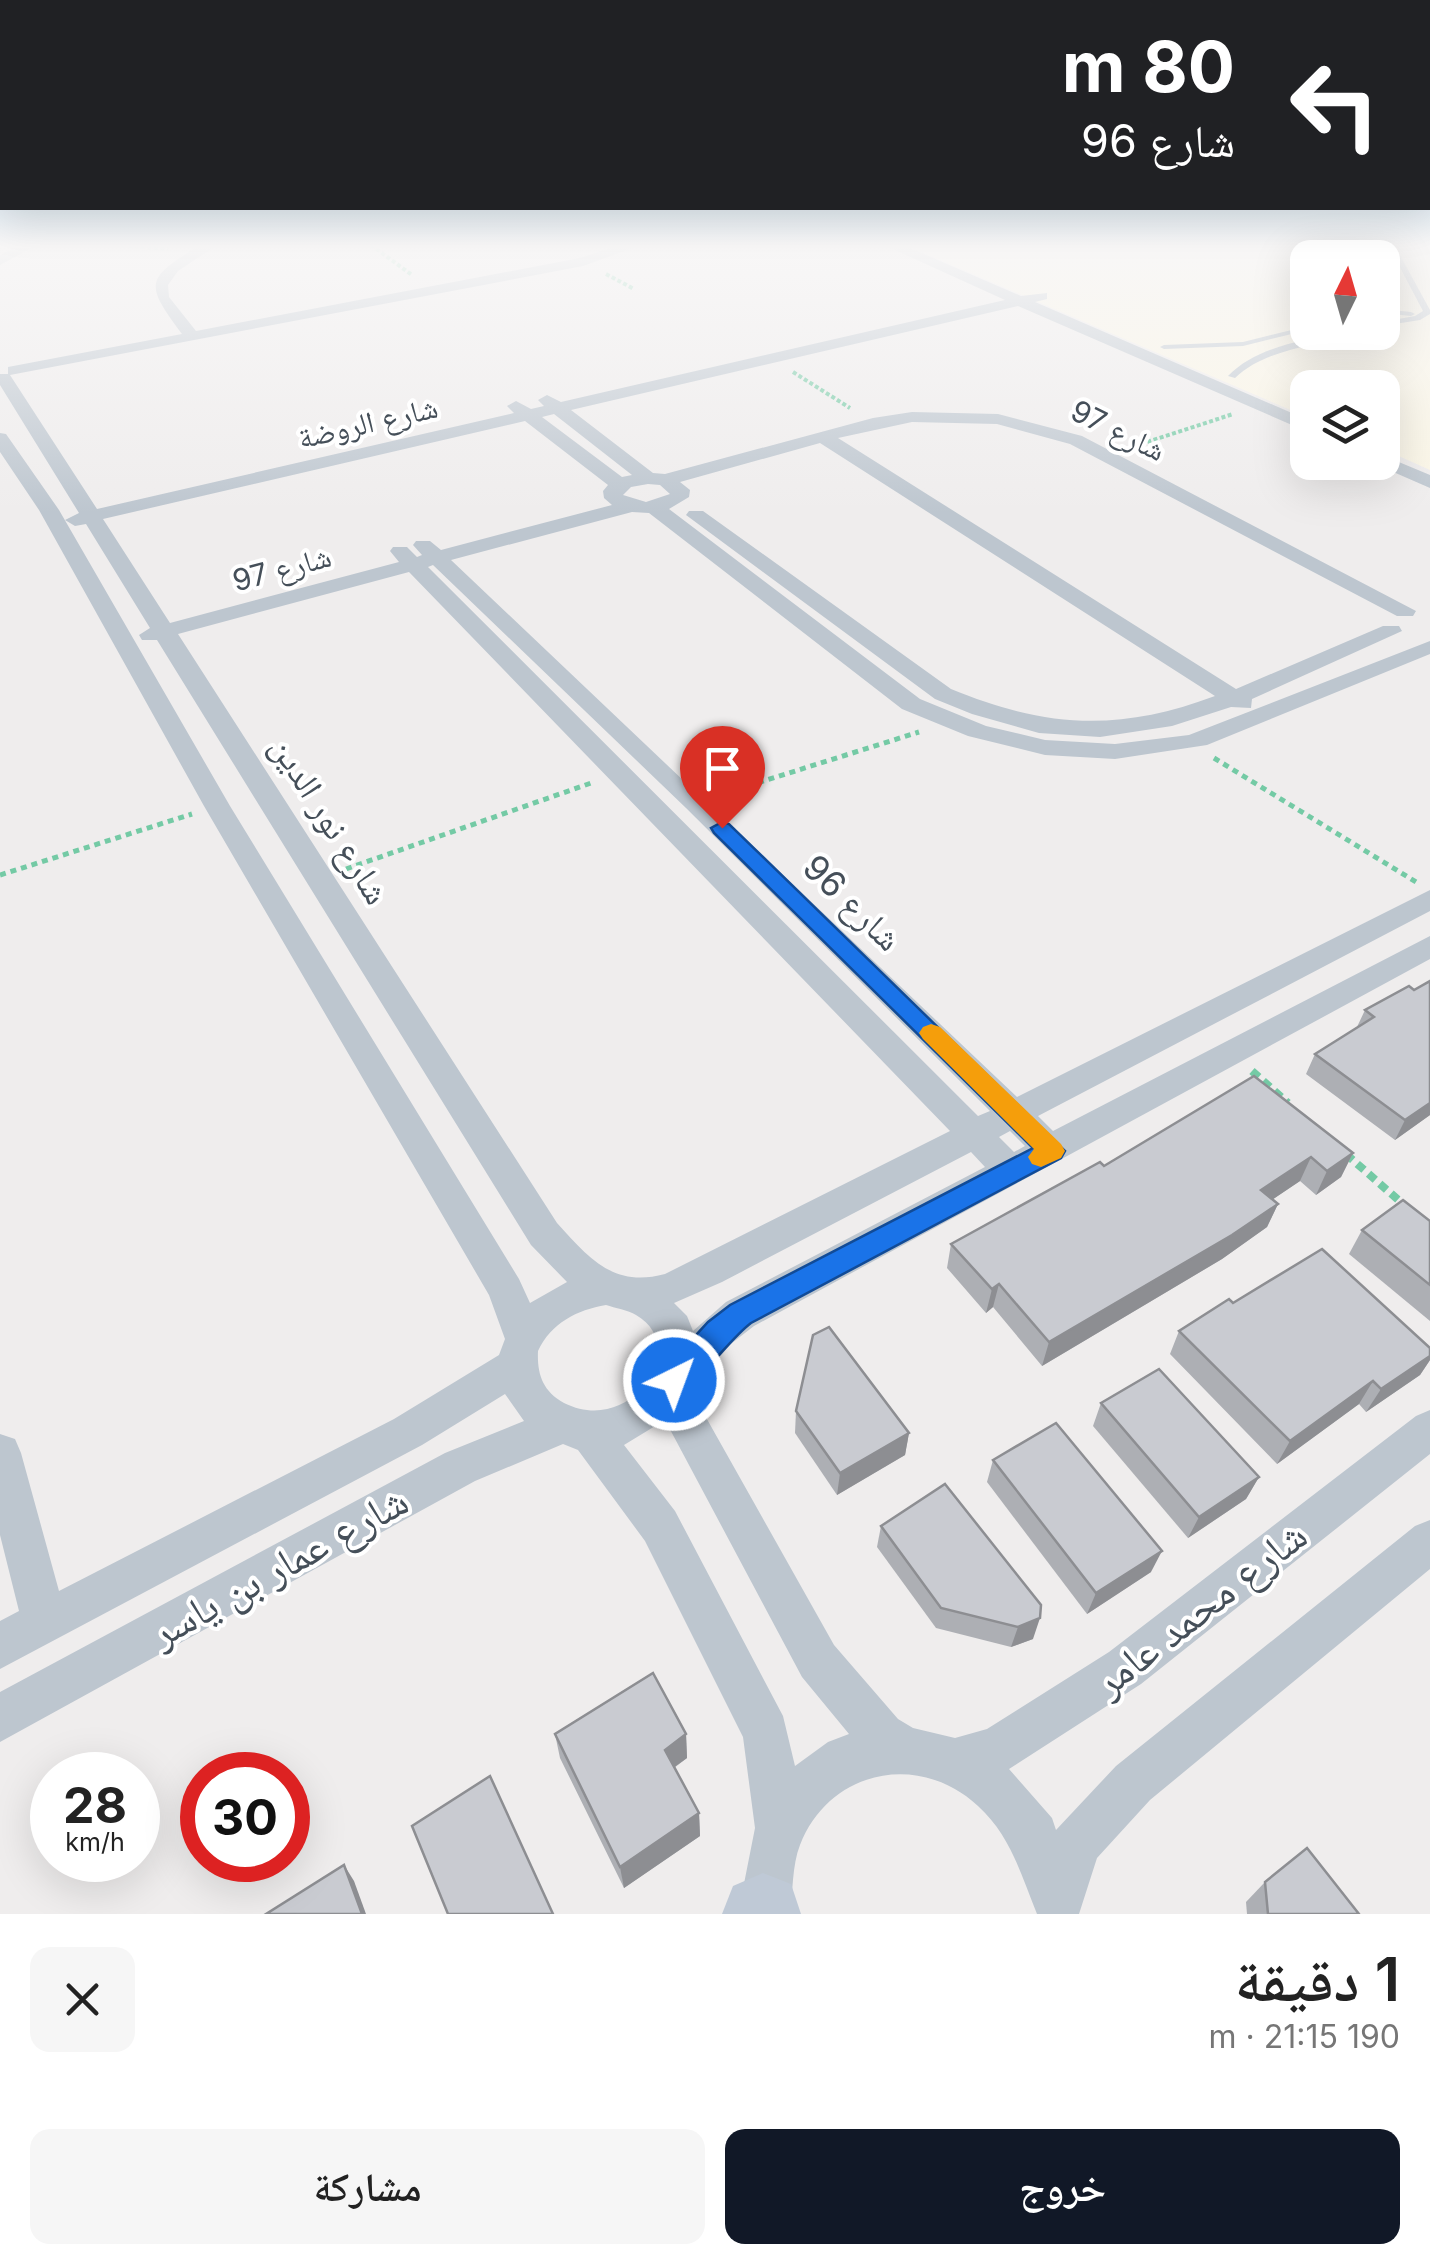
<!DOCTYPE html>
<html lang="ar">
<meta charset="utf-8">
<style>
body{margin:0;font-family:Inter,"Noto Naskh Arabic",sans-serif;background:#f6f6f6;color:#222;direction:rtl;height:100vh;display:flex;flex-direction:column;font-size:38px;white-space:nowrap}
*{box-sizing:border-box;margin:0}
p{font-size:32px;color:#767676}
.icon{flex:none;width:55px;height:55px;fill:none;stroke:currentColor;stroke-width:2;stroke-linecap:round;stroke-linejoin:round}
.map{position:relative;height:1914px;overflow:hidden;direction:ltr}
.details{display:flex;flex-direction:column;background:#fff;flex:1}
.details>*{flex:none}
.hud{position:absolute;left:0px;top:0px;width:1430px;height:210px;box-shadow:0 10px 40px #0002;direction:rtl;background:#202124;color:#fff;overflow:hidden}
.needle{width:65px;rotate:5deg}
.controls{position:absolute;left:1290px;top:240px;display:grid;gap:20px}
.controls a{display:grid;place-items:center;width:110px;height:110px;border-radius:20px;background:#fff;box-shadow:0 10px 40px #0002;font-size:50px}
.speed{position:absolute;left:30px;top:1752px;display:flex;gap:20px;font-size:50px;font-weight:700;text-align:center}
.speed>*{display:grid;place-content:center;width:130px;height:130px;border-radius:50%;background:#fff;box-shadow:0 10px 40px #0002;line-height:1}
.speed small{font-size:25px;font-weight:400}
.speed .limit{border:15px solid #d22;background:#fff;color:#111}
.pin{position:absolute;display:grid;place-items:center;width:85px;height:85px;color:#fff;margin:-102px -42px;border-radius:50% 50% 50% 0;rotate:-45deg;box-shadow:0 0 10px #0007}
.pin .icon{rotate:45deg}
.me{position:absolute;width:110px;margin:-55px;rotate:42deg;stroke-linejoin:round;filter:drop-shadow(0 0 8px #0008)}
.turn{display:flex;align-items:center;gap:35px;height:210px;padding:0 30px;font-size:45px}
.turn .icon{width:130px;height:130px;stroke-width:2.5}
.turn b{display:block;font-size:70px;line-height:85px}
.round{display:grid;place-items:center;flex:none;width:105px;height:105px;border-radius:20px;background:#f6f6f6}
.summary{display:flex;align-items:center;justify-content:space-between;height:170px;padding:0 30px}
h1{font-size:60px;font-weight:600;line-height:75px}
.primary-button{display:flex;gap:20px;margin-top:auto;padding:20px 30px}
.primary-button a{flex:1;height:115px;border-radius:20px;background:#111827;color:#fff;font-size:40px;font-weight:600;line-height:115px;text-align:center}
.primary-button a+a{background:#f6f6f6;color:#222}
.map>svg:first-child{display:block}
.commercial{fill:#fbf6e5;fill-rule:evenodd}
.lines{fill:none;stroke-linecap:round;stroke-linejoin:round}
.path-far2{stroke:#74caa5;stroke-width:4;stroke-dasharray:4 2.5;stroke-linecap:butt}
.path-far1{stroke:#74caa5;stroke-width:5;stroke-dasharray:6 5;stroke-linecap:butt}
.path{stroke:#74caa5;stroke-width:8;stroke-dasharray:9 6;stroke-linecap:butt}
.lane{fill:#bdc6cf;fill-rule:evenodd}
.street{fill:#bdc6cf;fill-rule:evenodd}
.secondary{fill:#bfc9d6;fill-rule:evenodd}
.wall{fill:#adafb4}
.shaded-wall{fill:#8d8e92}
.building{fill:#c9cbd1;stroke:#8d8e92;stroke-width:2.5}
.route{fill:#1a73e8;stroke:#114b97;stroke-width:2.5}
.slow{fill:#f59e0b}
.labels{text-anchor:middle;stroke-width:8;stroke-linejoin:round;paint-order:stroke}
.far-street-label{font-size:30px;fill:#454f59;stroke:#fff}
.street-label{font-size:35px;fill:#454f59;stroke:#fff}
.near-street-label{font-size:42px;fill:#454f59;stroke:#fff}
</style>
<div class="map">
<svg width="1430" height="1914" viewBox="0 0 1430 1914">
<rect width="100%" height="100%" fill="#efeded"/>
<path class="commercial" d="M 905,245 L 1430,245 L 1430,470 L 1383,449 L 1382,388 L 1308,388 L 1307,417 ZM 1308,258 L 1382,258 L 1382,332 L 1308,332 Z"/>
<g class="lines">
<g class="path-far2">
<polyline points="115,245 168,249"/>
<polyline points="371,245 412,275"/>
<polyline points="606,274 634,289"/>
<polyline points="793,372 850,408"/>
<polyline points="1135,446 1233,414"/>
</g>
<g class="path-far1">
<polyline points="1214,758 1416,882"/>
<polyline points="716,796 919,732"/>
<polyline points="346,869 594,782"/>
<polyline points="0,875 192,814"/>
</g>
<g class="path">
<polyline points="1252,1071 1288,1103"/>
<polyline points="1346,1154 1404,1205"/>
</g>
<g class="lane">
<polygon points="1355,245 1362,245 1371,258 1364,258"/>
<polygon points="1384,245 1391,245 1401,257 1430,310 1430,314 1420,320 1382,326 1382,322 1415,316 1423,311 1395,258"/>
<polygon points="1382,309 1411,312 1415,314 1411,316 1382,313"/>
<polygon points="1308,326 1308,330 1243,346 1164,349 1160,347 1164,345 1243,342"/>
<path d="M 1340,332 L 1355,332 C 1315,348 1268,347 1235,378 L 1228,376 C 1256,347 1302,341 1340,332 Z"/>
</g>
<g class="street">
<polygon points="20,245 37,245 0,265 0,255"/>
<path d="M 200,245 L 217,245 L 178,271 L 168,285 L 169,297 L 196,331 L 580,258 L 620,245 L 641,245 L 583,266 L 10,375 L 97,509 L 514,413 L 507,406 L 516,401 L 531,409 L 544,406 L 538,400 L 547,395 L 561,402 L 1005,300 L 884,245 L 903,245 L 1021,296 L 1047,293 L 1047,299 L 1035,302 L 1308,420 L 1308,432 L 1018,306 L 571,410 L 653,473 L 665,474 L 873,418 L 912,412 L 998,414 L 1082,436 L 1416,611 L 1413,616 L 1397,616 L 1070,444 L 997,424 L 912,422 L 838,438 L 1236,689 L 1383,626 L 1399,626 L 1402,631 L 1252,699 L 1251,708 L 1231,707 L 1172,726 L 1100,737 L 1039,733 L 972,714 L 935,699 L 686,515 L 689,511 L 703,511 L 951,689 C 1046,728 1119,732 1215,696 L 820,443 L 680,482 L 690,490 L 689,497 L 669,509 L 920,699 L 986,726 L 1045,740 L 1115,744 L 1189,735 L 1430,641 L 1430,654 L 1207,745 L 1115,759 L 1045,755 L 968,736 L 902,709 L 649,513 L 632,512 L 451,560 L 1017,1097 L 1430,890 L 1430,911 L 1038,1116 L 1053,1131 L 1430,936 L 1430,959 L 754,1326 L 732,1343 L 690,1389 L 834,1645 L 898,1719 L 913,1728 L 955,1738 L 987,1729 L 1109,1652 L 1416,1416 L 1430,1410 L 1430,1454 L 1141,1684 L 1009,1769 L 1052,1818 L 1056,1830 L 1116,1766 L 1415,1526 L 1430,1520 L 1430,1569 L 1150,1800 L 1097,1858 L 1079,1914 L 1037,1914 C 1021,1875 1011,1836 978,1806 C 919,1751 829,1770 800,1845 C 792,1865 793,1892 790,1914 L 738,1914 L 755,1828 L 743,1737 L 645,1541 L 578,1450 L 563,1444 L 475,1481 L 0,1742 L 0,1692 L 445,1453 L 524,1421 L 505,1394 L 422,1445 L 0,1669 L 0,1621 L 19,1611 L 0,1535 L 0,1434 L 15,1439 L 21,1453 L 59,1591 L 394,1419 L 499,1355 L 505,1339 L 489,1295 L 204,806 L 39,510 L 0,452 L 0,433 L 6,434 L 59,510 L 230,806 L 519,1279 L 530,1303 L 567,1282 L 531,1245 L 157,640 L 142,640 L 139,635 L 150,628 L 86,524 L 75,526 L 65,520 L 79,513 L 0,385 L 0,374 L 8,374 L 8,367 L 182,334 C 144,283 145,279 200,245 ZM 554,414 L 632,475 L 622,477 L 542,417 ZM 525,421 L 608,485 L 603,491 L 604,498 L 612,505 L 441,550 L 430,541 L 416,541 L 413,545 L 422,555 L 417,557 L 407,547 L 393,547 L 390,551 L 399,562 L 170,623 L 103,519 ZM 648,484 L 660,485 L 670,494 L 646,502 L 623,495 L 631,487 ZM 433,565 L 686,808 L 990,1111 L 978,1116 L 428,567 ZM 409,572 L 950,1131 L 665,1274 C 613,1288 589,1258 557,1223 L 178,634 ZM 1010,1131 L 1025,1146 L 1014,1152 L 999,1137 ZM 971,1152 L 985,1167 L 726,1302 L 693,1331 L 687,1316 L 674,1303 L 722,1282 ZM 606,1305 C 615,1308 628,1310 636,1315 C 691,1346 632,1437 564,1403 C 542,1391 537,1373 538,1351 C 551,1323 577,1310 606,1305 ZM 665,1420 L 802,1677 L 849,1734 L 828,1742 L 795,1766 L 783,1716 L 675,1511 L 624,1445 Z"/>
<polygon points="1382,455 1430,475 1430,488 1375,464 1382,462"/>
</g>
<polygon class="secondary" points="763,1873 791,1884 801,1914 722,1914 733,1886"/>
</g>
<g class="wall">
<polygon points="1430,981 1430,1115 1395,1140 1306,1074 1315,1054 1357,1027 1365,1010 1414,990"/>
<polygon points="1353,1153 1341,1177 1316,1195 1300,1181 1273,1199 1278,1204 1267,1227 1222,1259 1042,1366 993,1307 986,1313 947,1268 951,1244 1104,1166"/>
<polygon points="1430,1221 1430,1321 1349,1254 1362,1230"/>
<polygon points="1233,1303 1430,1348 1430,1360 1420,1375 1366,1412 1359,1404 1277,1464 1170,1354 1179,1331"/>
<polygon points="1101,1403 1259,1477 1246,1499 1188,1538 1093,1426"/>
<polygon points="796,1411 909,1433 905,1455 837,1495 795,1433"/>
<polygon points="993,1460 1151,1572 1087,1614 987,1482"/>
<polygon points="881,1526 1033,1639 1011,1647 936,1628 877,1547"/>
<polygon points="555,1734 686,1734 687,1758 674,1768 699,1813 700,1836 624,1888 560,1758"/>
<polygon points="1265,1882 1359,1914 1247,1914 1246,1902"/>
</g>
<g class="shaded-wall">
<polygon points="1430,1103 1430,1115 1395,1140 1405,1120"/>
<polygon points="1353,1153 1341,1177 1316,1195 1327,1171"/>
<polygon points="1311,1157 1300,1181 1251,1214 1261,1190"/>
<polygon points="1278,1204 1267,1227 1222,1259 1042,1366 1049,1342"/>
<polygon points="999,1284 993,1307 986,1313 992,1289"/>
<polygon points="1430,1356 1430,1360 1420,1375 1366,1412 1381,1389"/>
<polygon points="1373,1381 1359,1404 1277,1464 1290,1441"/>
<polygon points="909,1433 905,1455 837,1495 840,1473"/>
<polygon points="1259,1477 1246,1499 1188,1538 1199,1517"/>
<polygon points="1162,1551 1151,1572 1087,1614 1096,1593"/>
<polygon points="1040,1618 1033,1639 1011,1647 1018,1627"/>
<polygon points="686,1734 687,1758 666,1773 665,1750"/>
<polygon points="699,1813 700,1836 624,1888 620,1867"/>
<polygon points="344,1865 354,1881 366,1914 362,1914"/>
</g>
<g class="building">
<polygon points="1430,981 1430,1103 1405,1120 1315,1054 1374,1017 1365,1010 1409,986 1414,990"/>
<polygon points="1254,1076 1353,1153 1327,1171 1311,1157 1261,1190 1278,1204 1232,1235 1049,1342 999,1284 992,1289 951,1244 1100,1162 1104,1166"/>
<polygon points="1403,1200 1430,1221 1430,1285 1362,1230"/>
<polygon points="1322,1249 1430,1348 1430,1356 1381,1389 1373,1381 1290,1441 1179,1331 1229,1299 1233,1303"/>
<polygon points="829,1327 909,1433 840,1473 796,1411 813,1335"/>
<polygon points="1159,1369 1259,1477 1199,1517 1101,1403"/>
<polygon points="1056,1423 1162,1551 1096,1593 993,1460"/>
<polygon points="945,1484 1041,1605 1040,1618 1018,1627 941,1608 881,1526"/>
<polygon points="653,1673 686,1734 665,1750 699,1813 620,1867 555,1734"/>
<polygon points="490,1776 553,1914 448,1914 412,1826"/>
<polygon points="1307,1848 1359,1914 1268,1914 1265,1882"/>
<polygon points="344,1865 362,1914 266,1914"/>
</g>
<linearGradient id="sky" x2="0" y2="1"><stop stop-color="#82bee8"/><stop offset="0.48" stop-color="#f8f7f7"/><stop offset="1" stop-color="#f8f7f7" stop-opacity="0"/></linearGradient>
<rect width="1430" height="513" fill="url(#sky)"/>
<path class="route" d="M 722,822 L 729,824 L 1065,1151 L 1061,1158 L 751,1323 C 727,1341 699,1385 674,1394 L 663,1390 L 658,1380 L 663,1371 L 708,1322 L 730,1305 L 1033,1148 L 714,833 L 711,828 Z"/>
<polygon class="slow" points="931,1024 940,1027 1061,1144 1065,1151 1061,1158 1041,1167 1032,1164 1028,1157 1034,1149 923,1039 919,1033 923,1027"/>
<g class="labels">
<g class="far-street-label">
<text transform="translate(368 423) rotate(-13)" y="10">شارع الروضة</text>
<text transform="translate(1118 431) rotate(26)" y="10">شارع 97</text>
<text transform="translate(282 569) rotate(-15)" y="10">شارع 97</text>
</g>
<g class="street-label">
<text transform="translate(330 820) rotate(58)" y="12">شارع نور الدين</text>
<text transform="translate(852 903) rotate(44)" y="12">شارع 96</text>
</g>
<g class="near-street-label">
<text transform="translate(279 1566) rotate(-29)" y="15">شارع عمار بن ياسر</text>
<text transform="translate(1200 1608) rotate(-38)" y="15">شارع محمد عامر</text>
</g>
</g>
</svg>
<div class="controls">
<a><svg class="needle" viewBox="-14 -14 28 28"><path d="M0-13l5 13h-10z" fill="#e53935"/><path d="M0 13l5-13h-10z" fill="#767676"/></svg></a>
<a><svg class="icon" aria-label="layers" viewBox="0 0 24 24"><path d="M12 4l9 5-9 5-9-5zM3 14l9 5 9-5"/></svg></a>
</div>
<div class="speed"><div>28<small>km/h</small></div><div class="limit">30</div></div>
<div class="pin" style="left:722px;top:828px;background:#d93025"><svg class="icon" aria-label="arrive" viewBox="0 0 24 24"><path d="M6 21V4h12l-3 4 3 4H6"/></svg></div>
<svg class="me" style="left:674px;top:1380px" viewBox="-20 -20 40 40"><circle r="17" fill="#1a73e8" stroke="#fff" stroke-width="3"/><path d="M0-11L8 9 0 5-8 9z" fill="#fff"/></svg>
<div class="hud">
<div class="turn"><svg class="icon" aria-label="left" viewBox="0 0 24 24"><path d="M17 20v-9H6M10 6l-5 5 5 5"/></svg><div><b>80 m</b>شارع 96</div></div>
</div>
</div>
<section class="details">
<div class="summary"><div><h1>1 دقيقة</h1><p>190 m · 21:15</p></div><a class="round"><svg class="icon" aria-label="close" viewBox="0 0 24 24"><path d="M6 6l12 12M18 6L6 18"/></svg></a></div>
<div class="primary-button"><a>خروج</a><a>مشاركة</a></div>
</section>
